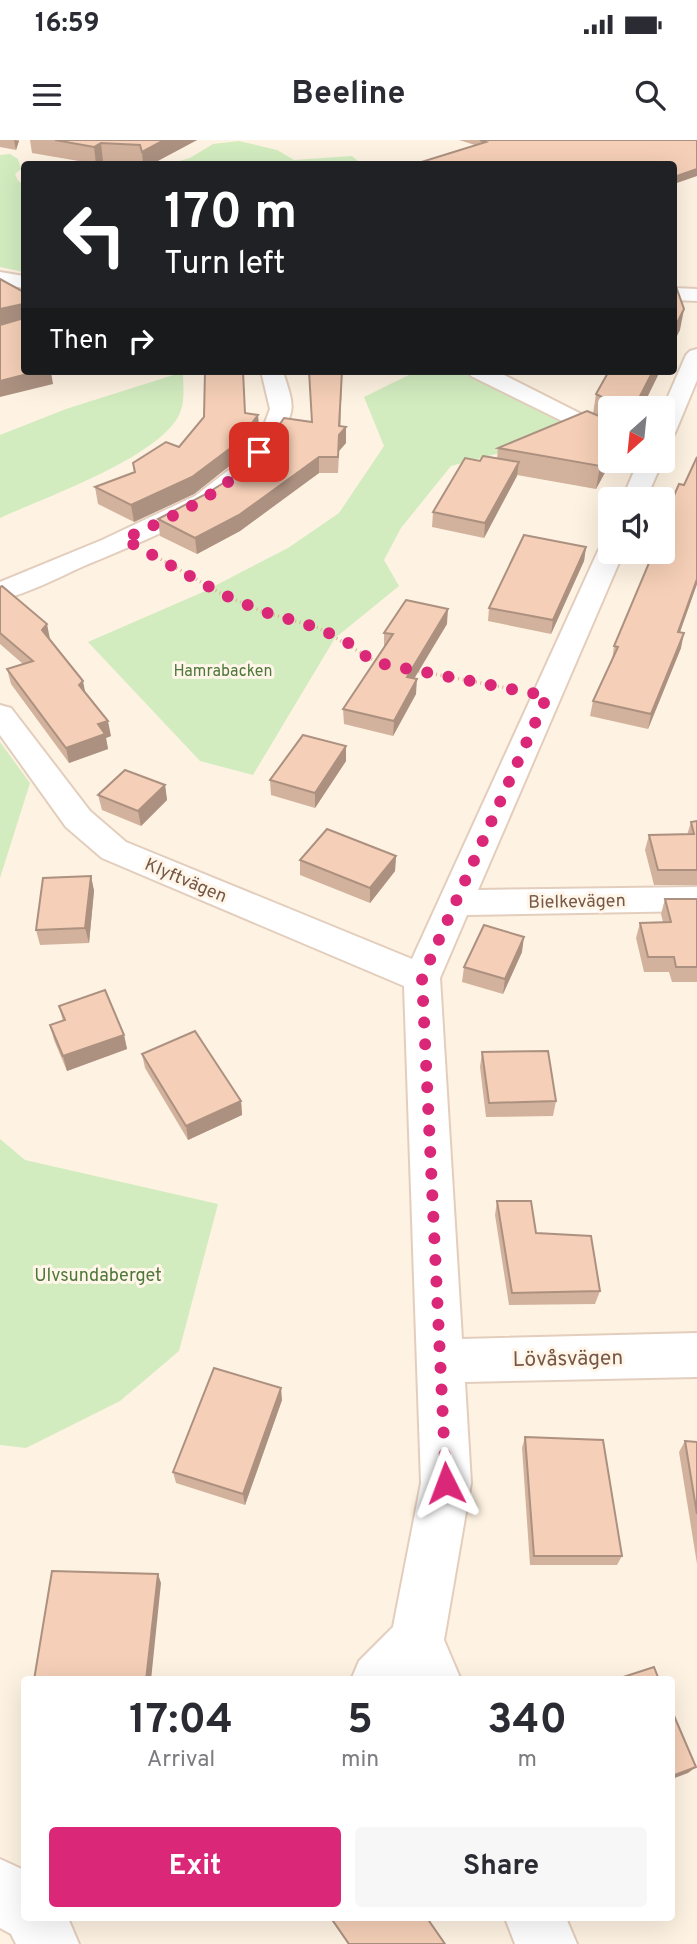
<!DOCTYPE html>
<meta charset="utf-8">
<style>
body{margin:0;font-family:Overpass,sans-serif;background:#f7f7f7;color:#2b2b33;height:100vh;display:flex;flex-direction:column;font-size:26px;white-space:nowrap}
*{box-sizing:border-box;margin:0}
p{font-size:23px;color:#7c7c81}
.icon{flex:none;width:38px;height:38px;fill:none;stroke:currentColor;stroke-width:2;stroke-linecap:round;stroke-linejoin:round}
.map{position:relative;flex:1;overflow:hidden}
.details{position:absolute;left:21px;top:1536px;width:654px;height:245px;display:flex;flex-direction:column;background:#fff;border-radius:7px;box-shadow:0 7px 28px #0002}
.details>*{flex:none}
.top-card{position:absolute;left:21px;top:21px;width:656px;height:214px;border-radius:7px;box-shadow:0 7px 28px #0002;background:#202124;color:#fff;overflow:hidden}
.needle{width:46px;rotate:207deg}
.controls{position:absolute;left:598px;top:256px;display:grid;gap:14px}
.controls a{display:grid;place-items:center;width:77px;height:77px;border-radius:7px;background:#fff;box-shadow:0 7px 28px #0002;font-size:35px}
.pin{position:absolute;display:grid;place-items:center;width:60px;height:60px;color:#fff;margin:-30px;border-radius:14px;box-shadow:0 4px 10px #0006}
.me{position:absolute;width:77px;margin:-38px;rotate:357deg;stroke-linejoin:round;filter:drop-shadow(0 0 5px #0008)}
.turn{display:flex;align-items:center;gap:24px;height:147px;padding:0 28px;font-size:32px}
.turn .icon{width:91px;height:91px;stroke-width:2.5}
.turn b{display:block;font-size:49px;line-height:60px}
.then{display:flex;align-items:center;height:66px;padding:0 28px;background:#0003;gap:14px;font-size:26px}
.eta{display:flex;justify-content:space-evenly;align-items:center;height:119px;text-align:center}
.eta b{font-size:42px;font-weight:700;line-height:49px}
.primary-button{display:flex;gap:14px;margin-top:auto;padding:14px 28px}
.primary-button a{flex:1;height:80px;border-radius:7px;background:#db2777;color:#fff;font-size:28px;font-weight:700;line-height:80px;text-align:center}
.primary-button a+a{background:#f7f7f7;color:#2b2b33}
.status{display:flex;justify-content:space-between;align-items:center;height:49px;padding:0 35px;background:#fff;direction:ltr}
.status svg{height:19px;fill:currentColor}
header{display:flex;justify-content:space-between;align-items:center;height:91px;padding:0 28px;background:#fff;font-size:32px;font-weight:700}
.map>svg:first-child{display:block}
.green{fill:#d2ecbf}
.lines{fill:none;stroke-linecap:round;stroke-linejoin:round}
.street-casing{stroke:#e3cebd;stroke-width:4}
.path{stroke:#dab29a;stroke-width:3.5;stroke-dasharray:1 3.5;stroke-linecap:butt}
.street{fill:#fff;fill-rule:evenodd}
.wall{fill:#d3b29d}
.shaded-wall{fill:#ac9180}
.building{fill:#f5cfb7;stroke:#ac9180;stroke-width:2}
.route{stroke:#db2777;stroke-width:12;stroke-dasharray:0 21.6}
.labels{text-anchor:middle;stroke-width:6;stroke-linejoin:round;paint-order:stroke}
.far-park-label{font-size:16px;fill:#4e783b;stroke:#fff6e9}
.street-label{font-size:18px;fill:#775746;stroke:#fff6e9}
.park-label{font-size:18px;fill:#4e783b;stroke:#fff6e9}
.near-street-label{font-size:21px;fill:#775746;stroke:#fff6e9}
</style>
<div class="status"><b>16:59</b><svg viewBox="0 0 49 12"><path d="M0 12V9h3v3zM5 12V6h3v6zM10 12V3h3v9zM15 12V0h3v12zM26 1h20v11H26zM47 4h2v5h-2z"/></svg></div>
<header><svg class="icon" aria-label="menu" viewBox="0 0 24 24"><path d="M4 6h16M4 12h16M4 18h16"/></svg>Beeline<svg class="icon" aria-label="search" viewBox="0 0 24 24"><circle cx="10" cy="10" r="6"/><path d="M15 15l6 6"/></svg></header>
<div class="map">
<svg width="697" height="1804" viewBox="0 0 697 1804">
<rect width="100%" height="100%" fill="#fef2e2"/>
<g class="green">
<polygon points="239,1 277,10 294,20 352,16 361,24 270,24 272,22 169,24 190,18 213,4"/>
<polygon points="10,14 18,19 21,29 15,34 18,41 24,44 24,132 0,127 0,15"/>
<polygon points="417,231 461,231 582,291 451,326 401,388 384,420 399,446 335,498 253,635 200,621 88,502 203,452 288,408 339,373 384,306 364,257"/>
<path d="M 183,232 C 183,243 185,259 181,270 C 167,315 43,358 0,378 L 0,295 L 66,269 Z"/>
<polygon points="0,602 30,643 0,738"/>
<polygon points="0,999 25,1020 218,1064 179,1211 120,1261 26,1308 0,1305"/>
</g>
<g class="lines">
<defs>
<g id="street">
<polygon points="0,132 24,136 24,148 0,144"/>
<polygon points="674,148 697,149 697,161 674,160"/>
<polygon points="697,209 697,240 675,293 671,298 663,300 663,268 686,215 690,211"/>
<path d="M 261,231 L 283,231 C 286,243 294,261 291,272 C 271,355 154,396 84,426 C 57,438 29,453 0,460 L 0,442 L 102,400 L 195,356 L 239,322 L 260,296 L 270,269 Z"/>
<polygon points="468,231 496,231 611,289 611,305 471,236"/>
<polygon points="639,320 663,320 646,359 622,359"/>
<polygon points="611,403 611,411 624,411 478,750 697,747 697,771 467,775 440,838 462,1199 697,1193 697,1237 465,1242 471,1343 444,1500 461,1540 351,1540 359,1521 393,1487 421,1343 404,846 102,718 66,687 0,595 0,565 11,568 90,671 126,702 412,819 598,411 602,405"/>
<polygon points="0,1719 24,1730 24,1778 68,1778 79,1804 16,1804 11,1794 0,1788"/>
<polygon points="505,1778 566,1778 577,1804 515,1804"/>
</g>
</defs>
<use href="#street" class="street-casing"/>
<g class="path">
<polyline points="157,417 222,454 264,472 319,488 378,523"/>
<polyline points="414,530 512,549"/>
</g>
<use href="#street" class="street"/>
</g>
<g class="wall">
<polygon points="0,0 19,0 16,10 0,7"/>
<polygon points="30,0 197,0 152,24 142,24 142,22 103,21 96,24 32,13"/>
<polygon points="459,0 697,0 475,5"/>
<polygon points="609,231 660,231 642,268 611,268 611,320 596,349 517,335 484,398 432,387 433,372 480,321 497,318 498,308 593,274 596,254"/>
<polygon points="342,242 340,286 346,287 346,303 339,311 338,333 319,333 240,391 197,414 160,396 158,379 206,354 312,282"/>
<polygon points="246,273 258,275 259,291 237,320 194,354 134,382 98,364 95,347 134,332 133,323 179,307 204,277"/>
<polygon points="697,317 697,444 680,492 681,508 648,589 590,576 593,561 612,521 614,506 650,421 649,421 651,411 663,411 684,345"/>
<polygon points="586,407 584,421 551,494 488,481 489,468"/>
<polygon points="0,447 50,499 49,500 85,553 111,596 106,598 108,609 69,623 11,544 7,529 23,524 0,504"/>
<polygon points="447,484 414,539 416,554 393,596 344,584 343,569 384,508 384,493"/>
<polygon points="346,606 346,621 315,668 271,655 270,640"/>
<polygon points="165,645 167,660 141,686 102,670 98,655"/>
<polygon points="697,681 697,745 654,745 645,710 649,695 687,695 691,682"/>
<polygon points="396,716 395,731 370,763 300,735 300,720"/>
<polygon points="91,736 94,751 89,803 40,805 36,790"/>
<polygon points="665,759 697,759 697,842 672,842 669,832 644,832 636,798 640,783 663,782 661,774"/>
<polygon points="522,812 503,854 462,842 464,827"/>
<polygon points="59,866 124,895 127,909 67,931 54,900 50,885 63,881"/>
<polygon points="482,912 556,961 553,976 486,977 480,927"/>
<polygon points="142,914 241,961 242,975 188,1000 145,928"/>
<polygon points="497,1061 536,1093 600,1151 595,1164 509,1165 495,1075"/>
<polygon points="282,1260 245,1365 176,1343 173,1332"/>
<polygon points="525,1297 622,1416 617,1425 530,1425 522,1308"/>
<polygon points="685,1301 697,1302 697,1424 679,1312"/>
<polygon points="330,1778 427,1778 445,1804 348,1804"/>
</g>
<g class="shaded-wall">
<polygon points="14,0 19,1 16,10"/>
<polygon points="164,0 197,0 152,24 143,24 142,12"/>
<polygon points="101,3 103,21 96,24 94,7"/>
<polygon points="697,29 697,36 674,44 674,37"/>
<polygon points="23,164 24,179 0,185 0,169"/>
<polygon points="684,169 680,190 674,202 674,189"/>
<polygon points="39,231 54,231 51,232 53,244 0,257 0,241"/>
<polygon points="342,231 340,294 346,287 346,303 339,311 338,333"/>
<polygon points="653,231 660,231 642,268 636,268 637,262"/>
<polygon points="258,275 259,291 237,320 194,354 134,382 131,365"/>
<polygon points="611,306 612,320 596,349 600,326"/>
<polygon points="319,317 319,333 240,391 197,414 195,398"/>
<polygon points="519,322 517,336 484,398 485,383"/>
<polygon points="586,407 584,421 551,494 553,480"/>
<polygon points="697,439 697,444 675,506 678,492"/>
<polygon points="448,469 447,484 406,552 407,537"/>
<polygon points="47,484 50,499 45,505 42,490"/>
<polygon points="684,493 681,508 648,589 651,574"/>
<polygon points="417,539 416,554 393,596 394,581"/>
<polygon points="83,541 86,556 79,545"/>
<polygon points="108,581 111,596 106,598 108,609 69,623 66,608 98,584"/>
<polygon points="346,606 346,621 315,668 315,653"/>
<polygon points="165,645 167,660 141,686 138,671"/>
<polygon points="396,716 395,731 370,763 370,748"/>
<polygon points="91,736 94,751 89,803 85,788"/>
<polygon points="524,797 522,812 503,854 505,839"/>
<polygon points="124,895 127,909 67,931 63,916"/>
<polygon points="241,961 242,975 188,1000 186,986"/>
<polygon points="281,1248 282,1260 245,1365 243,1354"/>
<polygon points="158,1434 161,1443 151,1540 146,1540"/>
<polygon points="696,1627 688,1633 672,1639 672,1636"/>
</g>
<g class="building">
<polygon points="55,0 164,0 142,12 140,5 101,3 94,7"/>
<polygon points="480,0 697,0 697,29 674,37 674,24 415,24 486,2"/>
<polygon points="0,139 24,152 24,231 39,231 0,241 0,185 24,178 23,164 0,169"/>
<polygon points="674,141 684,169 674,189"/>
<polygon points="205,231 243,231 245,273 258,275 236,304 192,337 131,365 95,347 135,332 133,323 166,302 179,307 204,277"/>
<polygon points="309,231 342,231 339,286 346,287 339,295 338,317 319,317 239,375 195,398 158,379 206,354 236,335 261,312 284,278 312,282"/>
<polygon points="609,231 653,231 637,262 635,261 631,268 616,268 616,264 596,254"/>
<polygon points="587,271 611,281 611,306 600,326 498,308"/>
<polygon points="483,316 519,322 485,383 433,372 465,318 480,321"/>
<polygon points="697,317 697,439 678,492 684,493 651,574 593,561 618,507 614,506 654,411 663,411 663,381 679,344 684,345"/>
<polygon points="524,395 586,407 553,480 489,468"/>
<polygon points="2,446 47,484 42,490 83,541 79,545 108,581 98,584 105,594 66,608 7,529 33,521 0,493 0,447"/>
<polygon points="406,460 448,469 407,537 417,539 394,581 343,569 393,494 384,493"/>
<polygon points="303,595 346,606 315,653 270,640"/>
<polygon points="125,630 165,645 138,671 98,655"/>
<polygon points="697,681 697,730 658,730 649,695 694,694 691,682"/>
<polygon points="327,689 396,716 370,748 300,720"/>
<polygon points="91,736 85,788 36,790 43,738"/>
<polygon points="665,759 697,759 697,827 676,827 674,817 648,817 640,783 671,782"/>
<polygon points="484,785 524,797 505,839 464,827"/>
<polygon points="105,850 124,895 63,916 50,885 65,880 59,866"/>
<polygon points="195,891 241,961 186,986 142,914"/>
<polygon points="548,911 556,961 489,963 482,912"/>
<polygon points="497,1061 531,1061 536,1093 591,1096 600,1151 512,1153"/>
<polygon points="214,1228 281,1248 243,1354 173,1332"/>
<polygon points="525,1297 603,1300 622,1416 534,1416"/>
<polygon points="685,1301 697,1302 697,1374"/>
<polygon points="52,1431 158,1434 146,1540 34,1540"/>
<polygon points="654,1527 659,1540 614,1540"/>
<polygon points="672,1571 696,1627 672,1636"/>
<polygon points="331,1778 427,1778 445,1804 349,1804"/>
</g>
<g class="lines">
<path class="route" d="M 259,312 C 224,355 173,376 124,399 L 222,454 L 264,472 L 319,488 L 352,505 L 373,522 L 547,556 L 422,838 L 446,1343"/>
</g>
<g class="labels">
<g class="far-park-label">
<text x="223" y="536">Hamrabacken</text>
</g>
<g class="street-label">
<text transform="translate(186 740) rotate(23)" y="6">Klyftvägen</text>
<text transform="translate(577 761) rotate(-1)" y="6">Bielkevägen</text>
</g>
<g class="park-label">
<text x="98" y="1141">Ulvsundaberget</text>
</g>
<g class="near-street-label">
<text transform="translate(568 1218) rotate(-1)" y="7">Lövåsvägen</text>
</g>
</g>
</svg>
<div class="controls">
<a><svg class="needle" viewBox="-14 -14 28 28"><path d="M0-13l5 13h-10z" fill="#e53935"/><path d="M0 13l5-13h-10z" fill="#7c7c81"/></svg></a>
<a><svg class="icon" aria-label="sound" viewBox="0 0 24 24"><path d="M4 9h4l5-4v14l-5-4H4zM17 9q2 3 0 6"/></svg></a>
</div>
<div class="pin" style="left:259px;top:312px;background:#d93025"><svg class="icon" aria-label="arrive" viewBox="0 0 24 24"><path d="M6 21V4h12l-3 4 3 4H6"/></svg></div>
<svg class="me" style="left:446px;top:1343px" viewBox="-20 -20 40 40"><path d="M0-17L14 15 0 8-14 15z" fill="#db2777" stroke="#fff" stroke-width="4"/></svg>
<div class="top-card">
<div class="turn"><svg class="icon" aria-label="left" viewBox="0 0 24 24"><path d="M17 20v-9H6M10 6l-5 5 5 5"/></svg><div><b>170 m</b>Turn left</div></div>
<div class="then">Then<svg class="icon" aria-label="right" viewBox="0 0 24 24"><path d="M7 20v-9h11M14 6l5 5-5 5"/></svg></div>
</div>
<section class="details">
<div class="eta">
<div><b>17:04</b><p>Arrival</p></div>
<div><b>5</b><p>min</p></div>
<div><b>340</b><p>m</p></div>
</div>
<div class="primary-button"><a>Exit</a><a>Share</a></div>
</section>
</div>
